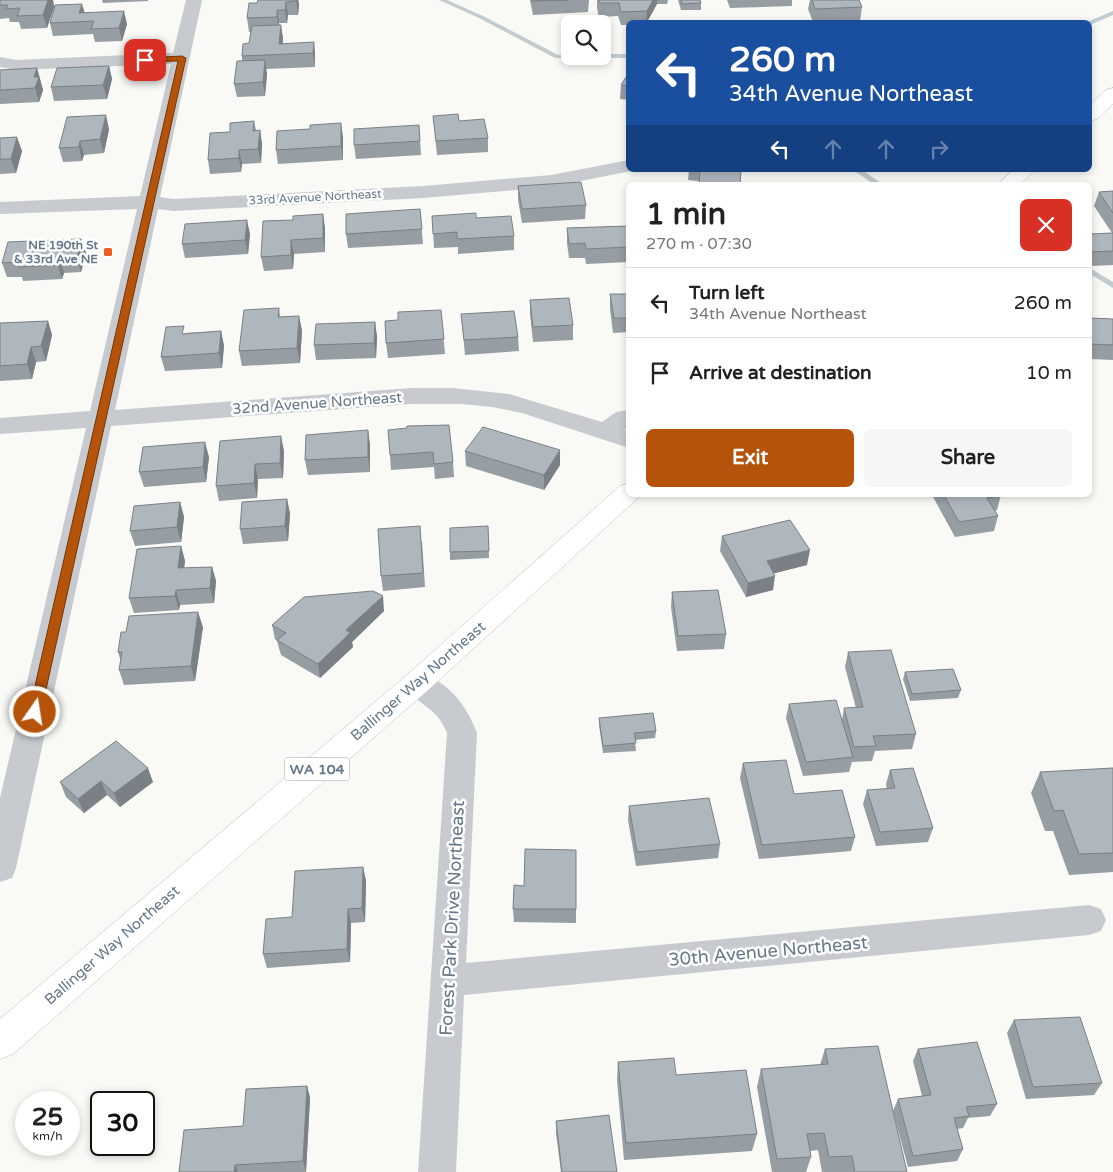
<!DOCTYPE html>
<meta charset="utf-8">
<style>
body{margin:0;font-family:"Varela Round",sans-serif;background:#f6f6f6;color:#222;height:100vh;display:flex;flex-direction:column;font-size:19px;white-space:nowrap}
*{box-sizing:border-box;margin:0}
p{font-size:16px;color:#767676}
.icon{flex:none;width:28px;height:28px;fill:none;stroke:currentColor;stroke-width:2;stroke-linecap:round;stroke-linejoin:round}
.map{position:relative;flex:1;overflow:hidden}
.panel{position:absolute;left:626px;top:182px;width:466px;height:315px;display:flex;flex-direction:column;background:#fff;border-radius:8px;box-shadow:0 2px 8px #0003}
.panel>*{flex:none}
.guide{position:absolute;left:626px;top:20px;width:466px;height:152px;border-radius:8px;box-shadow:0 2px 8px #0003;background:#1a4fa0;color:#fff;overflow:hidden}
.tools{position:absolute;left:561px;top:15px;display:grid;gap:10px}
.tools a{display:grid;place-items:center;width:50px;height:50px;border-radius:8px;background:#fff;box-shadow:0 2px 8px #0003;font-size:25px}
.speed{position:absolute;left:15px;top:1091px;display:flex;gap:10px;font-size:25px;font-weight:700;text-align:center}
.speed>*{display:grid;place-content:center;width:65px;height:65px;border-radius:50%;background:#fff;box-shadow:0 2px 8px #0003;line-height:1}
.speed small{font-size:12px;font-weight:400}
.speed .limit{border:2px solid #111;border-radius:8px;background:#fff;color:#111}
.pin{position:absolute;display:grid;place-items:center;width:42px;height:42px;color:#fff;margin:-21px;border-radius:10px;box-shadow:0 2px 8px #0006}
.me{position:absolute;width:55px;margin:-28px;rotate:13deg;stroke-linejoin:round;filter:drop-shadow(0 0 4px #0008)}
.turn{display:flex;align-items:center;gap:18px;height:105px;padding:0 20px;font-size:22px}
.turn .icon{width:65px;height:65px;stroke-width:2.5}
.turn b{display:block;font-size:35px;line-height:42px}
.lanes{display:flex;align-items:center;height:48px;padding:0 20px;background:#0003;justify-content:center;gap:25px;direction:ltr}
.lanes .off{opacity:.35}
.round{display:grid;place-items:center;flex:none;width:52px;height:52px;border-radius:8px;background:#f6f6f6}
.head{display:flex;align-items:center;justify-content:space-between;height:85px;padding:0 20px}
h1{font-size:30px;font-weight:700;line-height:38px}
.action{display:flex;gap:10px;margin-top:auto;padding:10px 20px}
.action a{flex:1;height:58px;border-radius:8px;background:#b45309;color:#fff;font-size:20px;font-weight:700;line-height:58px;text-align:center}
.action a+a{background:#f6f6f6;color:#222}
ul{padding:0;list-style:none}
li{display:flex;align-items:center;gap:15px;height:70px;padding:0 20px;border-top:1px solid #e0e0e0}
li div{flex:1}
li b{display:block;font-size:19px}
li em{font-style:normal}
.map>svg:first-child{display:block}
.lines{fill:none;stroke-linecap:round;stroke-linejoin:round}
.stream{fill:#c1cbd0;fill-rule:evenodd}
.major-casing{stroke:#babec2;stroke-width:1}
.minor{fill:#c7cbcf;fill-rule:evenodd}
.major{fill:#fff;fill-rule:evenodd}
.wall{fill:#969da3}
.shaded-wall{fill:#7a8085}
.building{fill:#afb7be;stroke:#7a8085}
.route{fill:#b45309;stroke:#753606}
.poi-dot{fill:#f05d20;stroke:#fff;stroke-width:2}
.labels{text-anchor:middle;stroke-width:5;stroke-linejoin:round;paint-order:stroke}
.far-street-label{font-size:12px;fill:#66788a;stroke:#fff}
.far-poi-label{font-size:12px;font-weight:bold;fill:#66788a;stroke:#fff;text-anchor:end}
.shield{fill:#fff;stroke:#94a0ad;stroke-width:1}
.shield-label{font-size:14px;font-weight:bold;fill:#66788a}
.street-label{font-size:15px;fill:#66788a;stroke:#fff}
.near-street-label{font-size:18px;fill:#66788a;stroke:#fff}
</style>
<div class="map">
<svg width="1113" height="1172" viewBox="0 0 1113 1172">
<rect width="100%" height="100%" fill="#f9f9f6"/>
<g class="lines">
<g class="stream">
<polygon points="439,0 447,0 483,16 558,55 602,56 602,54 629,54 629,58 555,58 479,18"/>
<polygon points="1113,11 1113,15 1092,24 1090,25 1090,22 1087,22"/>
<polygon points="853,170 862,170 884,185 875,185"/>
<polygon points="1090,268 1113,282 1113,288 1090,274"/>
</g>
<defs>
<g id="major">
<polygon points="1113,88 1113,104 1097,119 1090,121 1090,105 1106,90"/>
<polygon points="1013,170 1035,170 1019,185 997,185"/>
<polygon points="629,483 629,495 640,495 638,498 427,691 13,1054 0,1059 0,1019 407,675 620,486"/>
</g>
</defs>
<use href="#major" class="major-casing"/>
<g class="minor">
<polygon points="186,0 202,0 160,197 173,199 423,186 551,175 629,160 629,170 636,170 551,187 423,198 173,211 158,209 115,410 411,388 452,388 509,394 602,422 616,412 629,410 629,427 624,430 629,431 629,448 522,413 492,407 462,404 411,404 111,426 16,868 12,878 0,882 0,798 86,428 0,434 0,418 90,411 137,209 0,214 0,202 140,196 171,64 16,70 0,67 0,57 16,60 173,53"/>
<path d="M 417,672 C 448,681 466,704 477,733 L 466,963 L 1089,905 L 1101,909 L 1106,920 L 1101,931 L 1089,935 L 464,995 L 456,1172 L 418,1172 L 447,733 C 436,704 414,705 402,683 L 407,675 Z"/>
</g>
<use href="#major" class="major"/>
</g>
<g class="wall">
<polygon points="0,0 53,0 54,7 47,28 21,29 19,22 10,22 9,18 0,19"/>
<polygon points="102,0 148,0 148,1 103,3"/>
<polygon points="258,0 298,0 299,4 298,15 288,15 287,23 279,23 283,38 282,44 314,42 315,56 315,67 266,69 267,74 265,96 237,97 234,84 242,61 242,56 249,43 251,32 249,32 247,18 257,3"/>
<polygon points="530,0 589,0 588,12 533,15"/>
<polygon points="597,0 668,0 667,4 657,4 647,22 629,22 629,25 621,25 618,16 599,17 597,8"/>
<polygon points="678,0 700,0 701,3 701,10 681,10"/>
<polygon points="727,0 792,0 792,6 730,8"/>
<polygon points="810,0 859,0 862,7 860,21 813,22 808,9"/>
<polygon points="84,12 127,24 122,41 95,42 93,34 53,36 50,23"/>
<polygon points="109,66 112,79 107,99 54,101 51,87"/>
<polygon points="37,68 43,90 39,102 0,104 0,70"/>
<polygon points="629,74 629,100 620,99 621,85"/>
<polygon points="433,116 459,121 488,138 488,152 437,155"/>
<polygon points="254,121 256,130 260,130 262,144 261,163 242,164 241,172 210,174 208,160 230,132"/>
<polygon points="419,125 421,155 356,159 354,145"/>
<polygon points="109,129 104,153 84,155 82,161 63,162 59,148"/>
<polygon points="343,137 343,160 278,164 276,150"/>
<polygon points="0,138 22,151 16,173 0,174"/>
<polygon points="689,170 741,170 699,181 688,180"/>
<polygon points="518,186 586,205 585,219 522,223 518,200"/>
<polygon points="1113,191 1113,265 1090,266 1090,234 1112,233 1094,206 1099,192"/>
<polygon points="420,209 423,244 348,248 346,234"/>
<polygon points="323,214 325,229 325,252 294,254 293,269 264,271 261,257 293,220"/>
<polygon points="432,216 476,218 514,236 514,250 458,254 458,247 434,248"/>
<polygon points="629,226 629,262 586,264 585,258 569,258 567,243 567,228"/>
<polygon points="250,234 248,254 185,258 182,244"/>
<polygon points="81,239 86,253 81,272 64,273 62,279 23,281 22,277 7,277 2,263"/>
<polygon points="610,294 629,294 629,332 613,333 610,309"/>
<polygon points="530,300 573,325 573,340 533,342 530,314"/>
<polygon points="279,308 280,316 302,330 300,363 242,366 239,351"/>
<polygon points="441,310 445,354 388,358 386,343 398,320"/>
<polygon points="461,314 518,337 519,351 465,355"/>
<polygon points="1090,318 1113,319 1113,360 1090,359"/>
<polygon points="48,321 52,335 46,361 36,362 32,379 0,381 0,323"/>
<polygon points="375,322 377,337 376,358 316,360 314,345"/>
<polygon points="221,331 224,346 222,368 165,371 161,357 185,333"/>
<polygon points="407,428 453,462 454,477 435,479 434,467 391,470 390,455"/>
<polygon points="368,430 370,445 370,472 308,475 305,460"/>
<polygon points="220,441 284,451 283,478 258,479 257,498 219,501 216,486"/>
<polygon points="465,451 560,465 544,490 466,466"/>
<polygon points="209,457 206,482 144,487 139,472"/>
<polygon points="932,495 1001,495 997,510 995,511 998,516 994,531 955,537"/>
<polygon points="287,499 290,514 288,541 243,544 240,529"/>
<polygon points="180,502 184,517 181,542 135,546 130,531"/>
<polygon points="488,526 489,558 450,560 450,552"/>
<polygon points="722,536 807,565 774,573 773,590 746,597 720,551"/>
<polygon points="422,541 425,587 383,591 381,576"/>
<polygon points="181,546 185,561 184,568 212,567 216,581 214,603 180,605 179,610 134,613 129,598"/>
<polygon points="672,592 726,634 724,649 677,651 671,607"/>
<polygon points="384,611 352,642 353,647 320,678 281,655 277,641 275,639 272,625"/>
<polygon points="203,627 195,681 124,685 119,670 121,662 118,652"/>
<polygon points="848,652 916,734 912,749 875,751 872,761 852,762 849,772 803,776 786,718 789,704 842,720 844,708 856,708 845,667"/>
<polygon points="905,672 961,690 958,698 910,701 903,679"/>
<polygon points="599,718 656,731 655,738 635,740 636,751 603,753 599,725"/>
<polygon points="116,741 153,782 120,807 107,795 84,813 66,797 60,782"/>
<polygon points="743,763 794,794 855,837 851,851 759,859 740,778"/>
<polygon points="1113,768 1113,872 1069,875 1053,831 1045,831 1031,793 1040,772"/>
<polygon points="890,770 933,828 928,842 876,846 863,804 867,790 887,789 886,784"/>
<polygon points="629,806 720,844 718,858 636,866 628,820"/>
<polygon points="576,850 576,923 514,922 513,909 524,886"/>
<polygon points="363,867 366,881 365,922 351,923 350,962 267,968 263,954 292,917"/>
<polygon points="1014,1020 1102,1083 1094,1095 1026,1099 1007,1033"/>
<polygon points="825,1049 907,1172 822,1172 818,1150 810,1151 811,1157 806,1172 772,1172 757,1087 761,1069 820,1065"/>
<polygon points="918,1049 997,1104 990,1116 968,1118 963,1128 957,1129 963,1149 957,1161 908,1167 893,1111 898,1099 922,1096 913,1061"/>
<polygon points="618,1062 676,1075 757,1134 752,1151 624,1160 617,1080"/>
<polygon points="307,1086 310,1098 306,1172 179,1172 243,1126"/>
<polygon points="556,1121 617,1172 561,1172 556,1133"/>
</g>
<g class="shaded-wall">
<polygon points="48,0 53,0 54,7 47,28 43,15"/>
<polygon points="296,0 298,0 299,4 298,15"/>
<polygon points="653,0 657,0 657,4 647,22 646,22 647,11"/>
<polygon points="286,2 288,15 287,23 285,10"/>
<polygon points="82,4 86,17 79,13"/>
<polygon points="277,10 279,23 279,30 277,17"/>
<polygon points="124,11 127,24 122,41 119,28"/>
<polygon points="281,25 283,38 282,55 279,44"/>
<polygon points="314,42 315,56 315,67 313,53"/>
<polygon points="265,60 267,74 265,96 263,82"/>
<polygon points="109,66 112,79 107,99 103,85"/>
<polygon points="37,68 43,90 39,102 35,88 34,77"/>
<polygon points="106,115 109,129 104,153 100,139"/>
<polygon points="341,123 343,137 343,160 341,146"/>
<polygon points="260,130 262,144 261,163 258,149"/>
<polygon points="17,137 22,151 16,173 11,159"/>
<polygon points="80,141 84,155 82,161 79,147"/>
<polygon points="239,150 242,164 241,172 239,158"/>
<polygon points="323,214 325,229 325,252 323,238"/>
<polygon points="247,220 250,234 248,254 245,240"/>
<polygon points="81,239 86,253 81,272 77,258"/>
<polygon points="291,240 294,254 293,269 291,255"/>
<polygon points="60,259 64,273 62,279 58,265"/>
<polygon points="299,316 302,330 300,363 297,348"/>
<polygon points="48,321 52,335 46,361 41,346"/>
<polygon points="375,322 377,337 376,358 374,343"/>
<polygon points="221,331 224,346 222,368 219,353"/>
<polygon points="31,347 36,362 32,379 27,364"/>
<polygon points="368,430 370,445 370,472 368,457"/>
<polygon points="281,436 284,451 283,478 280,463"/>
<polygon points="205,442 209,457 206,482 203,467"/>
<polygon points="560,450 560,465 544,490 544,475"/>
<polygon points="255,464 258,479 257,498 254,483"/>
<polygon points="287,499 290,514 288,541 285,526"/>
<polygon points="180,502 184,517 181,542 177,527"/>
<polygon points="181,546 185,561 182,583 178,568"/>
<polygon points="810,550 807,565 764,576 767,561"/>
<polygon points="212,567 216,581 214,603 210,588"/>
<polygon points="775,576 773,590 746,597 748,583"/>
<polygon points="176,590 180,605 179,610 175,596"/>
<polygon points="383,596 384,611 352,642 353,647 320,678 318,664 346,630"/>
<polygon points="198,612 203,627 195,681 191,666"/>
<polygon points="148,768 153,782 120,807 114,793"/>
<polygon points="101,781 107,795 84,813 78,799"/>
<polygon points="363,867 366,881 365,922 362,908"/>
<polygon points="348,909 351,923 350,962 347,949"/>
<polygon points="307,1086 310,1098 306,1172 303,1161"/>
<polygon points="235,1165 238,1172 234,1172"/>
</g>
<g class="building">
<polygon points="0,0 48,0 43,15 17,16 20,8 6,9 8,5 0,5"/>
<polygon points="258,0 296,0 296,1 286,2 285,10 277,10 277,17 247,18 249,3 257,3"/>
<polygon points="532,0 568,0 532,1"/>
<polygon points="599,0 653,0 647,11 621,12 619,3 600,3"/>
<polygon points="681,0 700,0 701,3 682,4"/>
<polygon points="812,0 859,0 862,7 815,9"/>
<polygon points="82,4 79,13 124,11 119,28 91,29 94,21 50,23 55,5"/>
<polygon points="281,25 279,44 314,42 313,53 242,56 243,44 249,43 252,26"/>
<polygon points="265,60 263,82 234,84 237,61"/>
<polygon points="109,66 103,85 51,87 57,68"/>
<polygon points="37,68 34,77 39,77 35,88 0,90 0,70"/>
<polygon points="628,74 629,86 621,85"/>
<polygon points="458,114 459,121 484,119 488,138 436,141 433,116"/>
<polygon points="106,115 100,139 80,141 79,147 59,148 67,117"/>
<polygon points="254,121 253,131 260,130 258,149 239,150 239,158 208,160 210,133 230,132 230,123"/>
<polygon points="341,123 341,146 276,150 277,131 310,129 310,125"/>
<polygon points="419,125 420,141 354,145 354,129"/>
<polygon points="17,137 11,159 0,159 0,138"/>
<polygon points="700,170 741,170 740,185 699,185"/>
<polygon points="581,182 586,205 522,209 518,186"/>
<polygon points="1113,191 1113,213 1099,192"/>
<polygon points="420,209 422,229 346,234 346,214"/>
<polygon points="476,213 476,218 511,216 514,236 457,239 457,232 433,234 432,216"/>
<polygon points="323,214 323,238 291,240 291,255 261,257 263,221 293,220 293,216"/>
<polygon points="247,220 245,240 182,244 185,224"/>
<polygon points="629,226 629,247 586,249 585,243 569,244 567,228"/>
<polygon points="1113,233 1113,251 1090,252 1090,234"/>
<polygon points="81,239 77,258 60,259 58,265 19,267 20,262 2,263 8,242"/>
<polygon points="610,294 629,294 629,318 614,318"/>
<polygon points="569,298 573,325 533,327 530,300"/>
<polygon points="279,308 278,317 299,316 297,348 239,351 244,310"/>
<polygon points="441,310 444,339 386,343 385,321 398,320 398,312"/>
<polygon points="514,311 518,337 464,340 461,314"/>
<polygon points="1090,318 1113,319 1113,345 1090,344"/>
<polygon points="48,321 41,346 31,347 27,364 0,366 0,323"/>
<polygon points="375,322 374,343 314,345 316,324"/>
<polygon points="184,326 182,334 221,331 219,353 161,357 166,327"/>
<polygon points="449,425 453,462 434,464 433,452 390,455 388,430 407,428 407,426"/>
<polygon points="483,427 560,450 544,475 465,451"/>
<polygon points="368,430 368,457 305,460 306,435"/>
<polygon points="281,436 280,463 255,464 254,483 216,486 220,441"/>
<polygon points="205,442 203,467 139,472 143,447"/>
<polygon points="944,495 1001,495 1002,496 987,498 998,516 959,522"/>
<polygon points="287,499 285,526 240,529 242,502"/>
<polygon points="180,502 177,527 130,531 134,506"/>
<polygon points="790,520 810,550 767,561 775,576 748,583 722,536"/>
<polygon points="420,526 423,573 381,576 378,529"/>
<polygon points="488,526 489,551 450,552 450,528"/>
<polygon points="181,546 178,568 212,567 210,588 176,590 175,596 129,598 137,549"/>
<polygon points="718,590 726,634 678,636 672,592"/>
<polygon points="373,591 383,596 346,630 350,633 318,664 277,640 286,633 272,625 304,597"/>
<polygon points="198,612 191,666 119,670 122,652 118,652 121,632 126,632 129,616"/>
<polygon points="891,650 916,734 873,736 876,746 854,747 844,708 863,707 848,652"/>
<polygon points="953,669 961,690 912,694 905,672"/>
<polygon points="836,700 853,757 806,762 789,704"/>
<polygon points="653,713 656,731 634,733 636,743 603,746 599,718"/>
<polygon points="116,741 148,768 114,793 101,781 78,799 60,782"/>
<polygon points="786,760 794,794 842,790 855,837 762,845 743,763"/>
<polygon points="913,768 933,828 880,832 867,790 895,788 890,770"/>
<polygon points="1113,768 1113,853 1079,854 1063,810 1054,811 1040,772"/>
<polygon points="709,798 720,844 637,852 629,806"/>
<polygon points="525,849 576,850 576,909 513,909 514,885 524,886"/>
<polygon points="363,867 362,908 348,909 347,949 263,954 266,919 292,917 295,871"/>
<polygon points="1080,1017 1102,1083 1033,1087 1014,1020"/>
<polygon points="977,1042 997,1104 966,1107 969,1116 954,1118 963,1149 913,1156 898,1099 931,1095 918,1049"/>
<polygon points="878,1046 907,1172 855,1172 852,1156 829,1157 824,1133 807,1134 811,1157 777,1159 761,1069 828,1064 825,1049"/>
<polygon points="674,1058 676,1075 746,1070 757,1134 626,1143 618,1062"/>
<polygon points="307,1086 303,1161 235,1165 234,1172 179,1172 184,1130 243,1126 246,1089"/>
<polygon points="609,1115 617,1172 562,1172 556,1121"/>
</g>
<polygon class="route" points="182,56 186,58 41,712 35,717 29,712 178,61 145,62 141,60 145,58"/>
<rect class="poi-dot" x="103" y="247" width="10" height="10" rx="2.5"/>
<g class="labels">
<g class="far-street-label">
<text transform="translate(315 197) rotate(-3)" y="4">33rd Avenue Northeast</text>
</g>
<g class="far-poi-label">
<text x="98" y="249">NE 190th St<tspan x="98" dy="14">&amp; 33rd Ave NE</tspan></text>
</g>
<rect class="shield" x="284.5" y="757.5" width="65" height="23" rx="4"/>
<g class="shield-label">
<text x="317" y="774">WA 104</text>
</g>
<g class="street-label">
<text transform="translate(317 403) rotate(-4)" y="5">32nd Avenue Northeast</text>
<text transform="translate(418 681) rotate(-41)" y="5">Ballinger Way Northeast</text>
<text transform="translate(112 945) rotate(-41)" y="5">Ballinger Way Northeast</text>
</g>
<g class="near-street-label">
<text transform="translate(452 918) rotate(-87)" y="6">Forest Park Drive Northeast</text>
<text transform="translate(768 951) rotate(-5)" y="6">30th Avenue Northeast</text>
</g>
</g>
</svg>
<div class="tools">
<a><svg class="icon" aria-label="search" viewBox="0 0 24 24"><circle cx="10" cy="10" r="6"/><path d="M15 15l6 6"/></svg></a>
</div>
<div class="speed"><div>25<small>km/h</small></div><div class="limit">30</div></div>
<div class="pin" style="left:145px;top:60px;background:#d93025"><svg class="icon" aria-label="arrive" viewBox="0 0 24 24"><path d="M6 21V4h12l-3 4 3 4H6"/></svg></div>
<svg class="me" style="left:35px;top:712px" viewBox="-20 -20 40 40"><circle r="17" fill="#b45309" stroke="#fff" stroke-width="3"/><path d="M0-11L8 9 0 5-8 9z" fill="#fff"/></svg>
<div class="guide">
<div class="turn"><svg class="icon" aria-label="left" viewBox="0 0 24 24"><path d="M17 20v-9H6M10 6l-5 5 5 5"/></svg><div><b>260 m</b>34th Avenue Northeast</div></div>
<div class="lanes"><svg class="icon" aria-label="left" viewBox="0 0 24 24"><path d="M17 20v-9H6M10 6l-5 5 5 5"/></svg><svg class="icon off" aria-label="ahead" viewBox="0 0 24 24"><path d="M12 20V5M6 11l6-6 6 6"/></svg><svg class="icon off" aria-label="ahead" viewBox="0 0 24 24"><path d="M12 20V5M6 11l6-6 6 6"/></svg><svg class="icon off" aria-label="right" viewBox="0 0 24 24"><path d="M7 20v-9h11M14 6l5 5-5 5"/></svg></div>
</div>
<section class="panel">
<div class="head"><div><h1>1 min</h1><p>270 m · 07:30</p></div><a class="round" style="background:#d93025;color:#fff"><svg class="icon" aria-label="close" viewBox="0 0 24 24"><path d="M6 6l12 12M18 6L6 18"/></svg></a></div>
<ul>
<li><svg class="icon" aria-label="left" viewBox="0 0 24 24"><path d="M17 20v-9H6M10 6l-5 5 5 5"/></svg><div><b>Turn left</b><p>34th Avenue Northeast</p></div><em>260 m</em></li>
<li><svg class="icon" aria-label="arrive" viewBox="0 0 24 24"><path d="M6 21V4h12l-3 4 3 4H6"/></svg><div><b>Arrive at destination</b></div><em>10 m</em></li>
</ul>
<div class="action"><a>Exit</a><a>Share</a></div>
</section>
</div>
